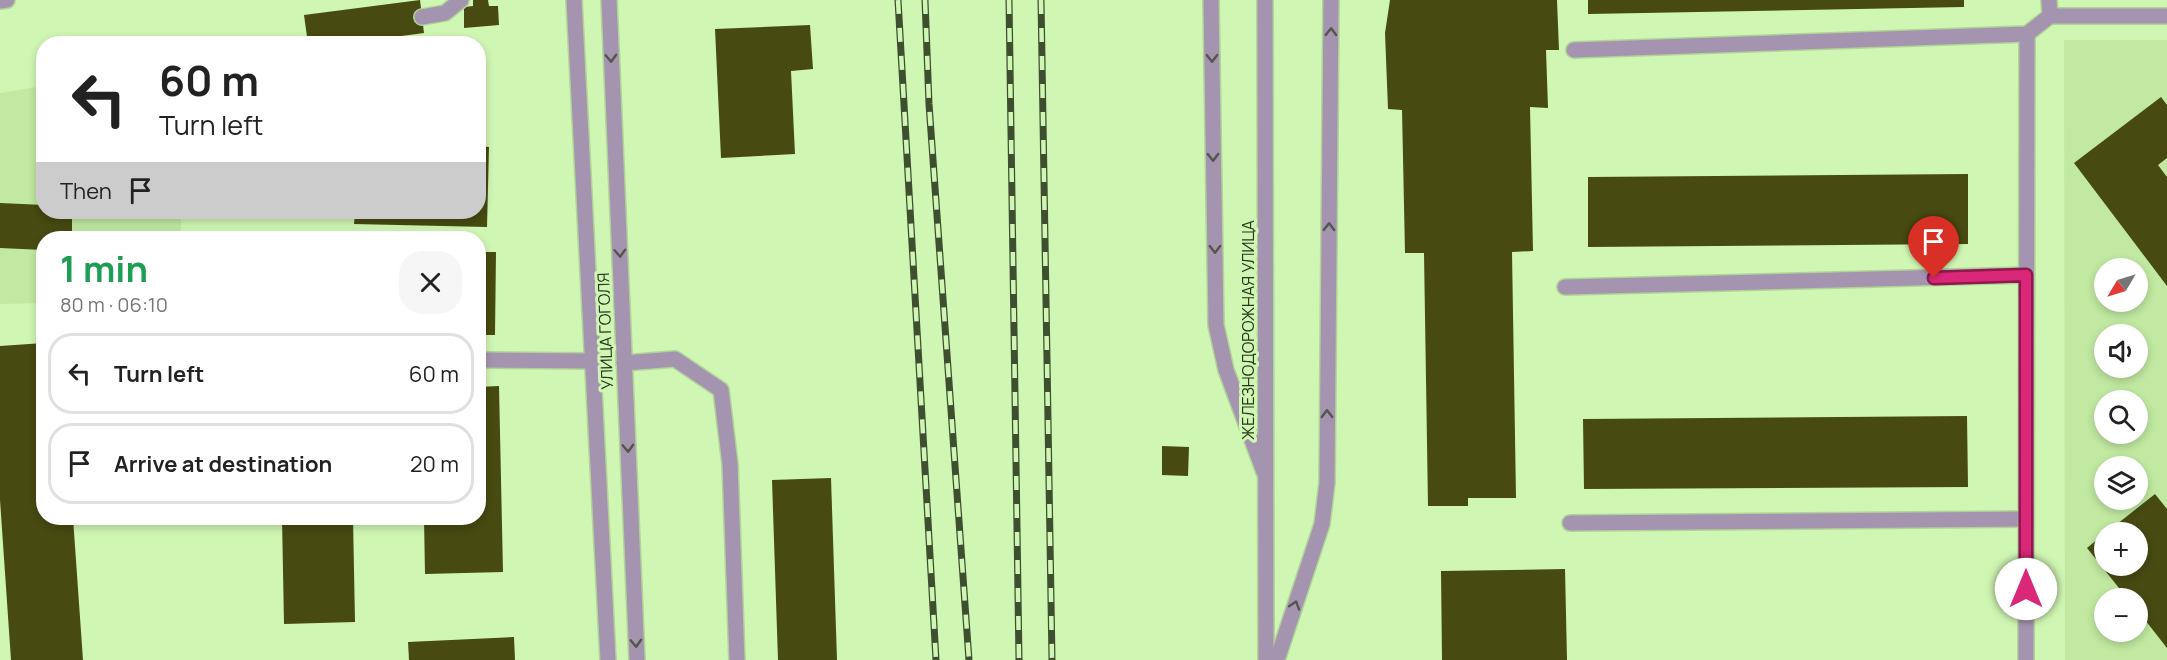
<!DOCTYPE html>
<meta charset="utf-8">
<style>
body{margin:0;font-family:Manrope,sans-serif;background:#f6f6f6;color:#222;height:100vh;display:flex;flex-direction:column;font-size:22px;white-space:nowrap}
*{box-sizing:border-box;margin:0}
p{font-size:20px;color:#767676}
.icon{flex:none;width:33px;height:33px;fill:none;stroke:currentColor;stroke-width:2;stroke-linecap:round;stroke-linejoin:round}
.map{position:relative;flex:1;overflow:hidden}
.drawer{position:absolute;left:36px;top:231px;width:450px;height:294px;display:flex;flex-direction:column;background:#fff;border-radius:24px;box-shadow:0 3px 9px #0003}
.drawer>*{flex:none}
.top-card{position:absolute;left:36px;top:36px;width:450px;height:183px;border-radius:24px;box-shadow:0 3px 9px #0003;background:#fff;color:#222;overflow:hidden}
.needle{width:39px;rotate:232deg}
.tools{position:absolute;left:2094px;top:258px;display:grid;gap:12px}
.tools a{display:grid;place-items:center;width:54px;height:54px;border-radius:50%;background:#fff;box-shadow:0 3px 9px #0003;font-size:30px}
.pin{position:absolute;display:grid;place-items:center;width:51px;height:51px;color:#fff;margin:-62px -26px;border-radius:50% 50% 50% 0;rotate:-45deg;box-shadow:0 0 6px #0007}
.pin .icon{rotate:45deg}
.me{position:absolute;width:66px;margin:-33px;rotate:0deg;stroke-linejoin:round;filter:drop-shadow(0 0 4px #0008)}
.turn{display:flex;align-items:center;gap:21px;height:126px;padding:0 24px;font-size:27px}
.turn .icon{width:78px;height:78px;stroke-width:2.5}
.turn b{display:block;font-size:42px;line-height:51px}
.then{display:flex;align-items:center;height:57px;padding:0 24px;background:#0003;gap:12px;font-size:22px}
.round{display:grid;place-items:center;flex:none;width:63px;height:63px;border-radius:24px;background:#f6f6f6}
.overview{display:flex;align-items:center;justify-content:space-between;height:102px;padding:0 24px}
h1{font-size:36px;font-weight:700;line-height:45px;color:#1e9e55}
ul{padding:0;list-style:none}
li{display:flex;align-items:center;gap:18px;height:81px;margin:0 12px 9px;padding:0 12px;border:3px solid #e0e0e0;border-radius:24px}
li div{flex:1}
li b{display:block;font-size:22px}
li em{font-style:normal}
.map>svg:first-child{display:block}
.built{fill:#c1e9a1;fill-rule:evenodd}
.building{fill:#474a11}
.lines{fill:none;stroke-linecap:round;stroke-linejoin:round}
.minor-casing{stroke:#b2d398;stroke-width:18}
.minor{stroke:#a594b0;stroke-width:15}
.rail-casing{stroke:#3e4f30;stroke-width:7}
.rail{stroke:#d0f6b3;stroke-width:4.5;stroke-dasharray:14;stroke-linecap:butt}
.oneway{stroke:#53564f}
.route-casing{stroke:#8e194d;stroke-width:15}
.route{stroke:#db2777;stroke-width:10}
.labels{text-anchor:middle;stroke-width:6;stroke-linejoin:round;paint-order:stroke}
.street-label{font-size:16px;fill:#27351b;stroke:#d0f6b3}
</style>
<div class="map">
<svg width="2167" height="660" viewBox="0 0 2167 660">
<rect width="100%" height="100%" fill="#d0f6b3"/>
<g class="built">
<path d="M 2064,40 L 2167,40 L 2167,660 L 2065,660 ZM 2104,268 L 2138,268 L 2138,302 L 2104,302 ZM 2104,334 L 2138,334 L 2138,368 L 2104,368 ZM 2104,400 L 2138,400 L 2138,434 L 2104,434 ZM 2104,466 L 2138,466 L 2138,500 L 2104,500 ZM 2104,532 L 2138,532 L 2138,566 L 2104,566 ZM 2104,598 L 2138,598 L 2138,632 L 2104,632 Z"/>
<polygon points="43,86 44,212 181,212 181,238 44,238 43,303 0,304 0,93"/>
</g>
<g class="building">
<polygon points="420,0 424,33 342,44 308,44 304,15"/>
<polygon points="473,0 488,0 489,6 498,6 499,25 464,28 464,7 473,6"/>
<polygon points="1390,0 1557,0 1559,50 1546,50 1548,108 1530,107 1533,251 1512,252 1516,498 1468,498 1468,506 1428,506 1424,253 1405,253 1402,110 1388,109 1385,33"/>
<polygon points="1588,0 1964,0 1964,7 1588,14"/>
<polygon points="810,25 813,69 791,71 795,154 721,158 715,29"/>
<polygon points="2161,97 2167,105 2167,158 2158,165 2167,177 2167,286 2074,163"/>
<polygon points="478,146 489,147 487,227 354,224 355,212 478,212"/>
<polygon points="1968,174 1968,244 1588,247 1588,177"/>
<polygon points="0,203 44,205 44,212 72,212 72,238 44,238 44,250 0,248"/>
<polygon points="478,252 496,252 495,335 478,335"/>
<polygon points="44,343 44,518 73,518 83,660 11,660 0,500 0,346"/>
<polygon points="499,386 503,572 425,574 424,518 478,518 478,387"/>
<polygon points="1967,416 1968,487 1584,489 1583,419"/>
<polygon points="1162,446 1189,447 1188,476 1162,475"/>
<polygon points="831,478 837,660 778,660 772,480"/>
<polygon points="2155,494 2167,509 2167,648 2138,611 2138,598 2127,598 2087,548 2104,534 2104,566 2138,566 2138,532 2107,532"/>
<polygon points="282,518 353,518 355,622 284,624"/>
<polygon points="1565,569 1567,660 1442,660 1441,571"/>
<polygon points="514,637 515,660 409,660 408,642"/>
</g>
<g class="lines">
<defs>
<g id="minor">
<polyline points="574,0 608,660"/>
<polyline points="609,0 637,660"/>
<polyline points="1211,0 1216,325 1226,370 1264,472"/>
<polyline points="1265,0 1266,660"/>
<polyline points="2049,0 2050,16"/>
<polyline points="0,1 7,0"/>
<polyline points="422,17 445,13 461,0"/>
<polyline points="1574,50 2027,34 2050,16 2167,16"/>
<polyline points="1565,287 2026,275"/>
<polyline points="487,360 594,361"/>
<polyline points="624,363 675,359 721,390 730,464 737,660"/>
<polyline points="1570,523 2026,519"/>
<polyline points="1277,660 1322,524 1327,483 1331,0"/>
<polyline points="2026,660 2027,34"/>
</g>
</defs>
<use href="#minor" class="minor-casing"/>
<use href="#minor" class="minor"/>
<defs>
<g id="rail">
<polyline points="898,0 936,660"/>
<polyline points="925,0 929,104 969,660"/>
<polyline points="1009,0 1019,660"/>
<polyline points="1041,0 1052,660"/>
</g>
</defs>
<use href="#rail" class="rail-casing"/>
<use href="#rail" class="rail"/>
</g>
<defs><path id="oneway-chevron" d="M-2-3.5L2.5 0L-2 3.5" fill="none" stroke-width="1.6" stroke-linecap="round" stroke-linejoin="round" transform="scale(1.5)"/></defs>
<g class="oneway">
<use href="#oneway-chevron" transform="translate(1331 32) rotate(-89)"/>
<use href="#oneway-chevron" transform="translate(611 58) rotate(88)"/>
<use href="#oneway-chevron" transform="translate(1212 58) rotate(89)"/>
<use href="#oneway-chevron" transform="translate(1213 157) rotate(89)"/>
<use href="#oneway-chevron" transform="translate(1329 227) rotate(-89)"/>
<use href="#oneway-chevron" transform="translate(1215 249) rotate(89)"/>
<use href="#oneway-chevron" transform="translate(620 253) rotate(88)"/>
<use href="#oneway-chevron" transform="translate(1327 414) rotate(-90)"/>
<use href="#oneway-chevron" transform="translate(628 448) rotate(88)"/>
<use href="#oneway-chevron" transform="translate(1295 605) rotate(-72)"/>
<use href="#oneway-chevron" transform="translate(636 643) rotate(88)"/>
</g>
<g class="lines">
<defs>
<polyline id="route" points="1934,278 2026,275 2026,589"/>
</defs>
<use href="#route" class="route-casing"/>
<use href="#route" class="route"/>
</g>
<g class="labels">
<g class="street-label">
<text transform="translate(1248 330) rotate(-90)" y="6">ЖЕЛЕЗНОДОРОЖНАЯ УЛИЦА</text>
<text transform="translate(605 331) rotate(-92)" y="6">УЛИЦА ГОГОЛЯ</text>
</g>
</g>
</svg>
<div class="tools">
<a><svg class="needle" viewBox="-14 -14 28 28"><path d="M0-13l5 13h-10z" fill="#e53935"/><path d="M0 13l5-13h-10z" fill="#767676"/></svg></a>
<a><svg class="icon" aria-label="sound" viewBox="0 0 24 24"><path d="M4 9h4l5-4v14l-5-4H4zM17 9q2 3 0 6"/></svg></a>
<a><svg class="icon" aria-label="search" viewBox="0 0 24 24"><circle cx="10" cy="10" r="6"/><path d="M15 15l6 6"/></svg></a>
<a><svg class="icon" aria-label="layers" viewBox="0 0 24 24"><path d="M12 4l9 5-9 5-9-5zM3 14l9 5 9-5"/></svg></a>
<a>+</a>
<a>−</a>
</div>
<div class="pin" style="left:1934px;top:278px;background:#d93025"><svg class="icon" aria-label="arrive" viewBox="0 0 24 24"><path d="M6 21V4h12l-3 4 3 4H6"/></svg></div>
<svg class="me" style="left:2026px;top:589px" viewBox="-20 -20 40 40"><circle r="19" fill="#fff"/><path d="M0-13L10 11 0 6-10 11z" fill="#db2777"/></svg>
<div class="top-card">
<div class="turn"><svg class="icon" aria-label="left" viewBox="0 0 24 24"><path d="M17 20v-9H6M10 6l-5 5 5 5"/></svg><div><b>60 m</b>Turn left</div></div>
<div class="then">Then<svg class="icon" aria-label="arrive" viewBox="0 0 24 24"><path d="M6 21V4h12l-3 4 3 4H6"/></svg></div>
</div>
<section class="drawer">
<div class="overview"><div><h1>1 min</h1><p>80 m · 06:10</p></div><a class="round"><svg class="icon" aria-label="close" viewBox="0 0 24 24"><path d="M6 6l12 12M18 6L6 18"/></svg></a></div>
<ul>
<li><svg class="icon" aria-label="left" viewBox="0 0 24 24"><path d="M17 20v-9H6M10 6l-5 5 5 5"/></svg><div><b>Turn left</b></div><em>60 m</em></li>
<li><svg class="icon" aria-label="arrive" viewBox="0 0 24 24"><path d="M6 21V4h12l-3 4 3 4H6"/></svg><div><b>Arrive at destination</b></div><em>20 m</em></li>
</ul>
</section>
</div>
